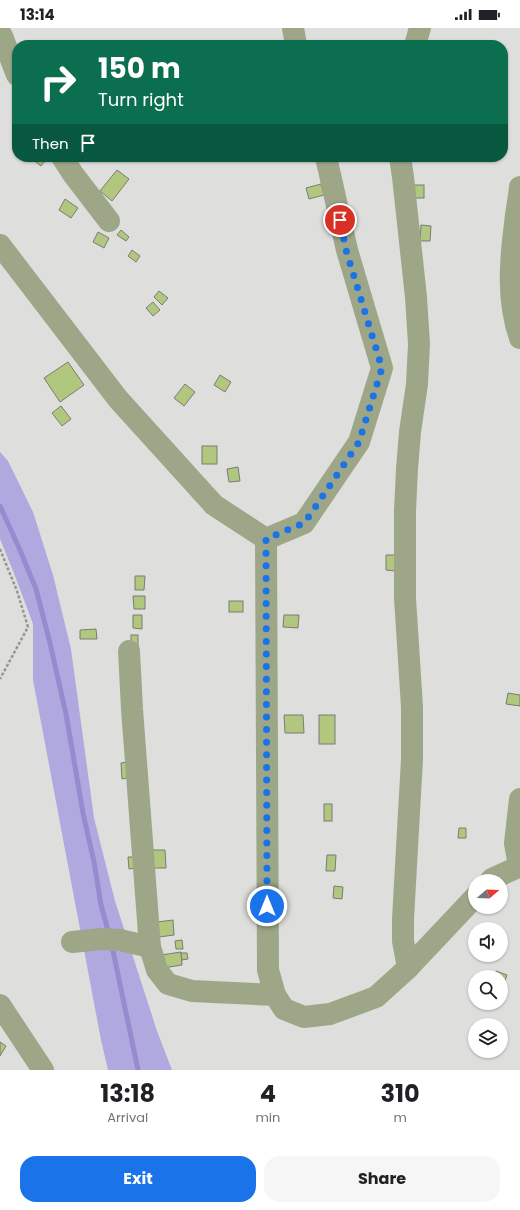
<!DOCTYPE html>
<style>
body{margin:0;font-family:Poppins,sans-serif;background:#f6f6f6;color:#202124;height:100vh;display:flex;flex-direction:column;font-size:15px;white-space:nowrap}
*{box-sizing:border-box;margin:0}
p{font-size:13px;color:#757577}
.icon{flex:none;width:22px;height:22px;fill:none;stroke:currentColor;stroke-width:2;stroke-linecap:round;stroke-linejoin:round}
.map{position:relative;height:1042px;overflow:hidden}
.side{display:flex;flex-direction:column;background:#fff;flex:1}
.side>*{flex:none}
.guide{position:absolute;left:12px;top:12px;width:496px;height:122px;border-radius:16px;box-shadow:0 1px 3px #0004;background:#0b6e4f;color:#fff;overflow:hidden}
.needle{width:26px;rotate:71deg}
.tools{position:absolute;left:468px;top:846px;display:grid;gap:8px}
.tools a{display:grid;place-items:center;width:40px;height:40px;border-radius:50%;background:#fff;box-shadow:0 1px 3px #0004;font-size:20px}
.pin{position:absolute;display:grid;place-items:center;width:34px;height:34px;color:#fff;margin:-17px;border:2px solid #fff;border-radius:50%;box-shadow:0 1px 4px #0007}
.me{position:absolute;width:44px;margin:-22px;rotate:0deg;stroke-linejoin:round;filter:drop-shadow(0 0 3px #0008)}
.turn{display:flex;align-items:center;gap:14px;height:84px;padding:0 20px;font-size:18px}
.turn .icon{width:52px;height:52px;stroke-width:2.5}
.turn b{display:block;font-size:28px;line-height:34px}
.then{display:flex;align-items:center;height:38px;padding:0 20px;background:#0003;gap:8px;font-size:15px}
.eta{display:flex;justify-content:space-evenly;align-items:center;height:68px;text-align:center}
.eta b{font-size:24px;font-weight:700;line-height:28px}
.button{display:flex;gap:8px;margin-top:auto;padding:8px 20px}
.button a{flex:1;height:46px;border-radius:16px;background:#1a73e8;color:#fff;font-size:16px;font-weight:700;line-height:46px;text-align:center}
.button a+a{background:#f6f6f6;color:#202124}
.status{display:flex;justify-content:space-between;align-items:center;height:28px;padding:0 20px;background:#fff;direction:ltr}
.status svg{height:11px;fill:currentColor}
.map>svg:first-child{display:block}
.green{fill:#b0a9df}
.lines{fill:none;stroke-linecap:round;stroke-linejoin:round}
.stream{stroke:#968bcf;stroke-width:5}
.building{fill:#b1c77e;stroke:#7a7b78}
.path{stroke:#959694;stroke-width:2.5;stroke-dasharray:3 2;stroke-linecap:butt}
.minor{stroke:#9da788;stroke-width:22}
.route{stroke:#1a73e8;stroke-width:7;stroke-dasharray:0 12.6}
</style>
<div class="status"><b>13:14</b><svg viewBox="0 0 49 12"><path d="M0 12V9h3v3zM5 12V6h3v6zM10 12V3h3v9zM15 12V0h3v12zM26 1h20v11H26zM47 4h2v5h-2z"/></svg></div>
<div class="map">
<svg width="520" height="1042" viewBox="0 0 520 1042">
<rect width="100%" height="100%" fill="#dedfdc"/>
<polygon class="green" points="0,424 8,433 33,484 53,547 71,621 94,790 115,873 157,1003 172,1042 108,1042 101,1012 33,652 33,596 15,548 0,511"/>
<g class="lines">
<g class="stream">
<polyline points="0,478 20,522 36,561 50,615 66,686 83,785 94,834 101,877 109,906"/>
<polyline points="112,918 138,1042"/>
</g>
</g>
<g class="building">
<polygon points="34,129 48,129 41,138 32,131"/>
<polygon points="117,142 129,151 112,173 100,163"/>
<polygon points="321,156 324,167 309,171 306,160"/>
<rect x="412" y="157" width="12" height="13"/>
<polygon points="65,171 78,180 71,190 59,182"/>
<polygon points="421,197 431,198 430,213 420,213"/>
<polygon points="121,202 129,209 126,213 117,207"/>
<polygon points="98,204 109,210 104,220 93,214"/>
<polygon points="132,222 140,228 136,234 128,228"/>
<polygon points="159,263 168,270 162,277 154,269"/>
<polygon points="153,274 160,282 153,288 146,280"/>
<polygon points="68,334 84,357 60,374 44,350"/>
<polygon points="220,347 231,354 225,364 214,357"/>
<polygon points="185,356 195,364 184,378 174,370"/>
<polygon points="61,378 71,391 62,398 52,385"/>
<rect x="202" y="418" width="15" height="18"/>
<polygon points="238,439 240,453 229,454 227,441"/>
<polygon points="386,527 395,527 395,543 386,542"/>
<polygon points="135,548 145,548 144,562 135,562"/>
<polygon points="133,568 145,568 145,581 134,581"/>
<rect x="229" y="573" width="14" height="11"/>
<polygon points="133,587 142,587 142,601 133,600"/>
<polygon points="284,587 299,587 298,600 283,599"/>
<polygon points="96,601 97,611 80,611 80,602"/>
<rect x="131" y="607" width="7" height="11"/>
<polygon points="508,665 520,667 520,678 506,676"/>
<polygon points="284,687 303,687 304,705 285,705"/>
<rect x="319" y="687" width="16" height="29"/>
<polygon points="127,734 128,750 122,751 121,735"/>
<rect x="324" y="776" width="8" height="17"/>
<polygon points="459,800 466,800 466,810 458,810"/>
<polygon points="150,822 165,822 166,840 151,840"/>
<polygon points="327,827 336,827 335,843 326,843"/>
<polygon points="128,829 134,829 135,840 129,841"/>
<polygon points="334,858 343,859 342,871 333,870"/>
<polygon points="173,892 174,907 159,909 157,894"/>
<polygon points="182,912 183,921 176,921 175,913"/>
<polygon points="181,924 182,937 163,940 161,927"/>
<polygon points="181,925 187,925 188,931 182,932"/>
<polygon points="496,943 507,947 502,961 501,949 494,949"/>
<polygon points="0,1014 6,1018 0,1028"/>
</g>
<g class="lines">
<polyline class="path" points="0,521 17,563 28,599 0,651"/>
<g class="minor">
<polyline points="293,0 296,17"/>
<polyline points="0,5 2,8 17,47"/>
<polyline points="415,17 420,0"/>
<polyline points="62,129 73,146 109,193"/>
<polyline points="400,129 403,149 416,269 419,316 417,356 410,404 407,441 405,483 405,570 412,679 412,731 403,891 403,913 408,940"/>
<path d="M 520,159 C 519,171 516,183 515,196 C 510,234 507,273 520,310"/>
<polyline points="0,217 118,371 214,477 266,511"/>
<polyline points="266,511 268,942 275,967 284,981 304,989 330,986 376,969 408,940 475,869"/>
<polyline points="266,511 304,495 359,414 382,340 347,222 326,129"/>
<polyline points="129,623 132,681 150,919 157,942 168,956 192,963 275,967"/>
<polyline points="519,838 515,815 520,771"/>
<polyline points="490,853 492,851 520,838"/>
<polyline points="72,914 102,911 120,912 150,919"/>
<polyline points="0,977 43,1042"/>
</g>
</g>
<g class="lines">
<polyline class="route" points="267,878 266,511 304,495 312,484 359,414 382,340 346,222 340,192"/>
</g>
</svg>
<div class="tools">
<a><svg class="needle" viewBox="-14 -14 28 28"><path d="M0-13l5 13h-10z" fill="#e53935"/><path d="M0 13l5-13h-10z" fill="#757577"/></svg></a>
<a><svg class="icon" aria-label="sound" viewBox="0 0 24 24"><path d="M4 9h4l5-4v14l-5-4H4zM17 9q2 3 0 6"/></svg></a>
<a><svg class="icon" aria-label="search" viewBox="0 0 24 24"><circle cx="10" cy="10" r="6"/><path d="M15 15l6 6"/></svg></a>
<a><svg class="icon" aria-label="layers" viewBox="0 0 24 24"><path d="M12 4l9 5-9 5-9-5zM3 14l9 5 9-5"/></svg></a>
</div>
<div class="pin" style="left:340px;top:192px;background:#d93025"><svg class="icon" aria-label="arrive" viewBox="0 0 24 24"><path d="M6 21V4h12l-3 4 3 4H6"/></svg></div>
<svg class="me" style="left:267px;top:878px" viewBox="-20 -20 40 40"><circle r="17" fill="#1a73e8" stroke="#fff" stroke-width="3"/><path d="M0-11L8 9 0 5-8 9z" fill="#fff"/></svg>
<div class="guide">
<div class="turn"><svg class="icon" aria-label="right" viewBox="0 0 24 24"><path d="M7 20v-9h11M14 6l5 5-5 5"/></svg><div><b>150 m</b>Turn right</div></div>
<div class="then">Then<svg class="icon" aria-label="arrive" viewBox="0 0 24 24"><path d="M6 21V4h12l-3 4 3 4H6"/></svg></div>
</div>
</div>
<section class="side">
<div class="eta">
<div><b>13:18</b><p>Arrival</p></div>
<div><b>4</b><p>min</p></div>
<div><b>310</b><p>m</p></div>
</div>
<div class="button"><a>Exit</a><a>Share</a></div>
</section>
